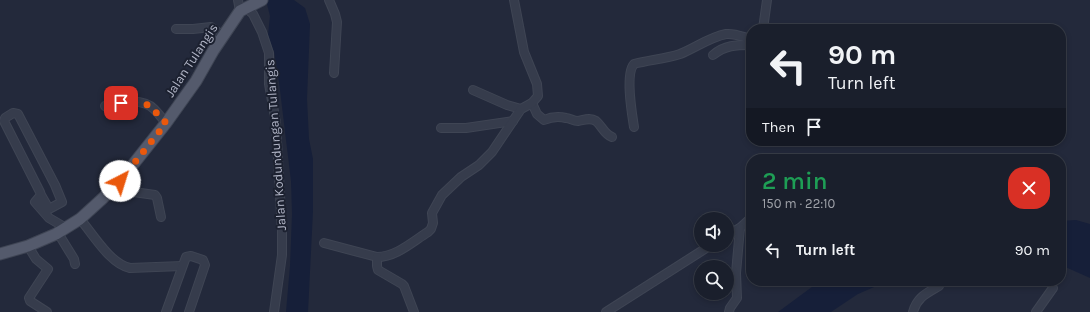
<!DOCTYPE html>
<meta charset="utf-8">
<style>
body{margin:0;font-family:Karla,sans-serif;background:#232734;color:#f1f3f6;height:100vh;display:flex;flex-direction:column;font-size:15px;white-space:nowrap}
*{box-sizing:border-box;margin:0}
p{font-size:13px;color:#9fa2a9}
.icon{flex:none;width:22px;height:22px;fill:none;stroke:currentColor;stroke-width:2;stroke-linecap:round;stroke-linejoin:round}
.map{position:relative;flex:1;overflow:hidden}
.drawer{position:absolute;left:746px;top:154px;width:320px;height:132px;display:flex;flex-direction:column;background:#1a1f2c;border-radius:16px;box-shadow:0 2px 6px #0003,0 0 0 1px #383d48}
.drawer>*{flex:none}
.top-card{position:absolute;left:746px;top:24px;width:320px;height:122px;border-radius:16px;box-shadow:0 2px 6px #0003,0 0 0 1px #383d48;background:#1a1f2c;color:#f1f3f6;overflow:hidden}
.controls{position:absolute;left:694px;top:212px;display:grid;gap:8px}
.controls a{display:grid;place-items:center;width:40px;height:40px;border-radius:50%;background:#1a1f2c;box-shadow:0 2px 6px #0003,0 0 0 1px #383d48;font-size:20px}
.pin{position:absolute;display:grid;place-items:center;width:34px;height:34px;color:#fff;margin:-17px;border-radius:8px;box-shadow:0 2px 6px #0006}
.me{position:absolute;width:44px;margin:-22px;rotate:40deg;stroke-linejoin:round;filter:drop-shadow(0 0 3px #0008)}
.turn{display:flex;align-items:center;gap:14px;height:84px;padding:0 16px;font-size:18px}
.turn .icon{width:52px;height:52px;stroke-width:2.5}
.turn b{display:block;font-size:28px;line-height:34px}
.then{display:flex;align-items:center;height:38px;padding:0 16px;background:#0003;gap:8px;font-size:15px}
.round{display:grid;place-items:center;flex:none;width:42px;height:42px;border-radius:16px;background:#232734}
.overview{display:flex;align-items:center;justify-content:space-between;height:68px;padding:0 16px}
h1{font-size:24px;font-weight:600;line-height:30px;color:#1e9e55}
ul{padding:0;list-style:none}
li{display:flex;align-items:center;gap:12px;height:56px;padding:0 16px}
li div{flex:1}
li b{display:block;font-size:15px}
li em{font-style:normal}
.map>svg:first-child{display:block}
.water{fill:#161f39}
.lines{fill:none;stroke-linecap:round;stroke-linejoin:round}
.minor-casing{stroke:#3f4554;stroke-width:10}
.major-casing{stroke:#3f4554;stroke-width:13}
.minor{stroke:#363c4c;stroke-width:8}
.major{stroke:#545a6c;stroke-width:11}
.route{stroke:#ea580c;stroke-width:7;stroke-dasharray:0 12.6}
.labels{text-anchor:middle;stroke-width:4;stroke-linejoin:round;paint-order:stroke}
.street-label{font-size:13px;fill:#b2b6c7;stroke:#1c2130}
</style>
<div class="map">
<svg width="1090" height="312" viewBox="0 0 1090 312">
<rect width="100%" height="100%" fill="#23293b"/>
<g class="water">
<polygon points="266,0 294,0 305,8 310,24 307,99 309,139 313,159 313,211 308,312 286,312 290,266 292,214 291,181 279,82 274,51 269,45 268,35 270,16"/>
<polygon points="1076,220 1090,224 1090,278 1061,265 1061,221"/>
<polygon points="820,281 888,281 858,294 831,312 778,312"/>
</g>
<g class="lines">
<defs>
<g id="minor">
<polyline points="238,0 240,11"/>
<polyline points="329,0 335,14 337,22 334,73"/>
<polyline points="246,8 253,14 262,32 269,53 269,84 276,123 282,231 282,255 274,312"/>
<polyline points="176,29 193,29 211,27 223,36"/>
<polyline points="763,29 767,0"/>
<path d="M 713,55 C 725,45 736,45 751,45"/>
<polyline points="473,90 507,105 521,109"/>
<path d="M 532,103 L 537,114 L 544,120 C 551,117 557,116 566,118 C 570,118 573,121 578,121 C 584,120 590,117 596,121 C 602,126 604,134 612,137"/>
<path d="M 105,106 C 120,103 142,97 154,109 C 158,113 162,118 166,123"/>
<path d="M 634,127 C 632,114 625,74 634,64 C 649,60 665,59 680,54 C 695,48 710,37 726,34 C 735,33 743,37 751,39"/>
<polyline points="441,128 466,128 513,121"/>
<polyline points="112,189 155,195 157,198 161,217"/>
<polyline points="41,195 49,209 62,202 55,185 18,114 13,113 5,118 4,121 40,192 41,195 35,202 49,218 66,228"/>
<path d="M 80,219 C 93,234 110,264 130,268 L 182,266"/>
<polyline points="58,233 74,259 75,264"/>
<polyline points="727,235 740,228 751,218"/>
<path d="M 324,243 L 377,257 C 396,257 412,242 428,232 L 431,229 L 433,223 L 432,213 L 442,195 L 461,177 L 479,165 L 492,152 L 521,109 L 532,103 L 538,96 L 537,84 L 524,52 L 514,0"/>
<polyline points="28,246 36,259 48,269 29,298 30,301 47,312"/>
<polyline points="377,257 377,266 378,270 402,284 404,286 414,312"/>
<polyline points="166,312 186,257 191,256 203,260 205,265 189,312"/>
<polyline points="606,312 711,245"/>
<polyline points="729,312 730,308 737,298 736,273 740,228"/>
<path d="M 913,312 C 917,297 927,293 939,286"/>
<polyline points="1036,312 1053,288"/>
</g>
<polyline id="major" points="0,254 28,246 56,234 80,219 102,199 120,181 166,123 196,81 213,51 240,11 262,0"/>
</defs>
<use href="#minor" class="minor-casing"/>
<use href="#major" class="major-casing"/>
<use href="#minor" class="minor"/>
<use href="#major" class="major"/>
</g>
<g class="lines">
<polyline class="route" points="120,181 166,123 149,105 132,102 121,103"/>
</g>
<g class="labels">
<g class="street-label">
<text transform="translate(191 60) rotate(-57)" y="5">Jalan Tulangis</text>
<text transform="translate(275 145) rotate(-94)" y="5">Jalan Kodundungan Tulangis</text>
</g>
</g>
</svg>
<div class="controls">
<a><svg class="icon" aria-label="sound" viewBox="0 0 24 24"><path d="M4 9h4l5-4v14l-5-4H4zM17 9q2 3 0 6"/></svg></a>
<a><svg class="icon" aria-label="search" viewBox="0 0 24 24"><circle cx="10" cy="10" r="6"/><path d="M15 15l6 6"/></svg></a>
</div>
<div class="pin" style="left:121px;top:103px;background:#d93025"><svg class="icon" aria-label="arrive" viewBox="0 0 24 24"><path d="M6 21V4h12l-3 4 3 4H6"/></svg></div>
<svg class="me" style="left:120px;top:181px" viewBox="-20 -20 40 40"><circle r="19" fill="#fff"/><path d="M0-13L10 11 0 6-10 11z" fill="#ea580c"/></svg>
<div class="top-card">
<div class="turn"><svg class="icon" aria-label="left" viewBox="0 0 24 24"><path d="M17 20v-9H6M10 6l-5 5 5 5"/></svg><div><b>90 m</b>Turn left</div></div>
<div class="then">Then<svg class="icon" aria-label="arrive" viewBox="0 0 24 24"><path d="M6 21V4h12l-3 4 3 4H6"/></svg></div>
</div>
<section class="drawer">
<div class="overview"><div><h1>2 min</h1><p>150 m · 22:10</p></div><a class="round" style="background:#d93025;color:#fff"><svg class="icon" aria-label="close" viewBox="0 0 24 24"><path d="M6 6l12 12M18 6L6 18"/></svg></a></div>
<ul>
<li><svg class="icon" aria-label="left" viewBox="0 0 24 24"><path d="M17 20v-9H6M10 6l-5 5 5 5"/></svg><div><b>Turn left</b></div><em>90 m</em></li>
</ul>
</section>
</div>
